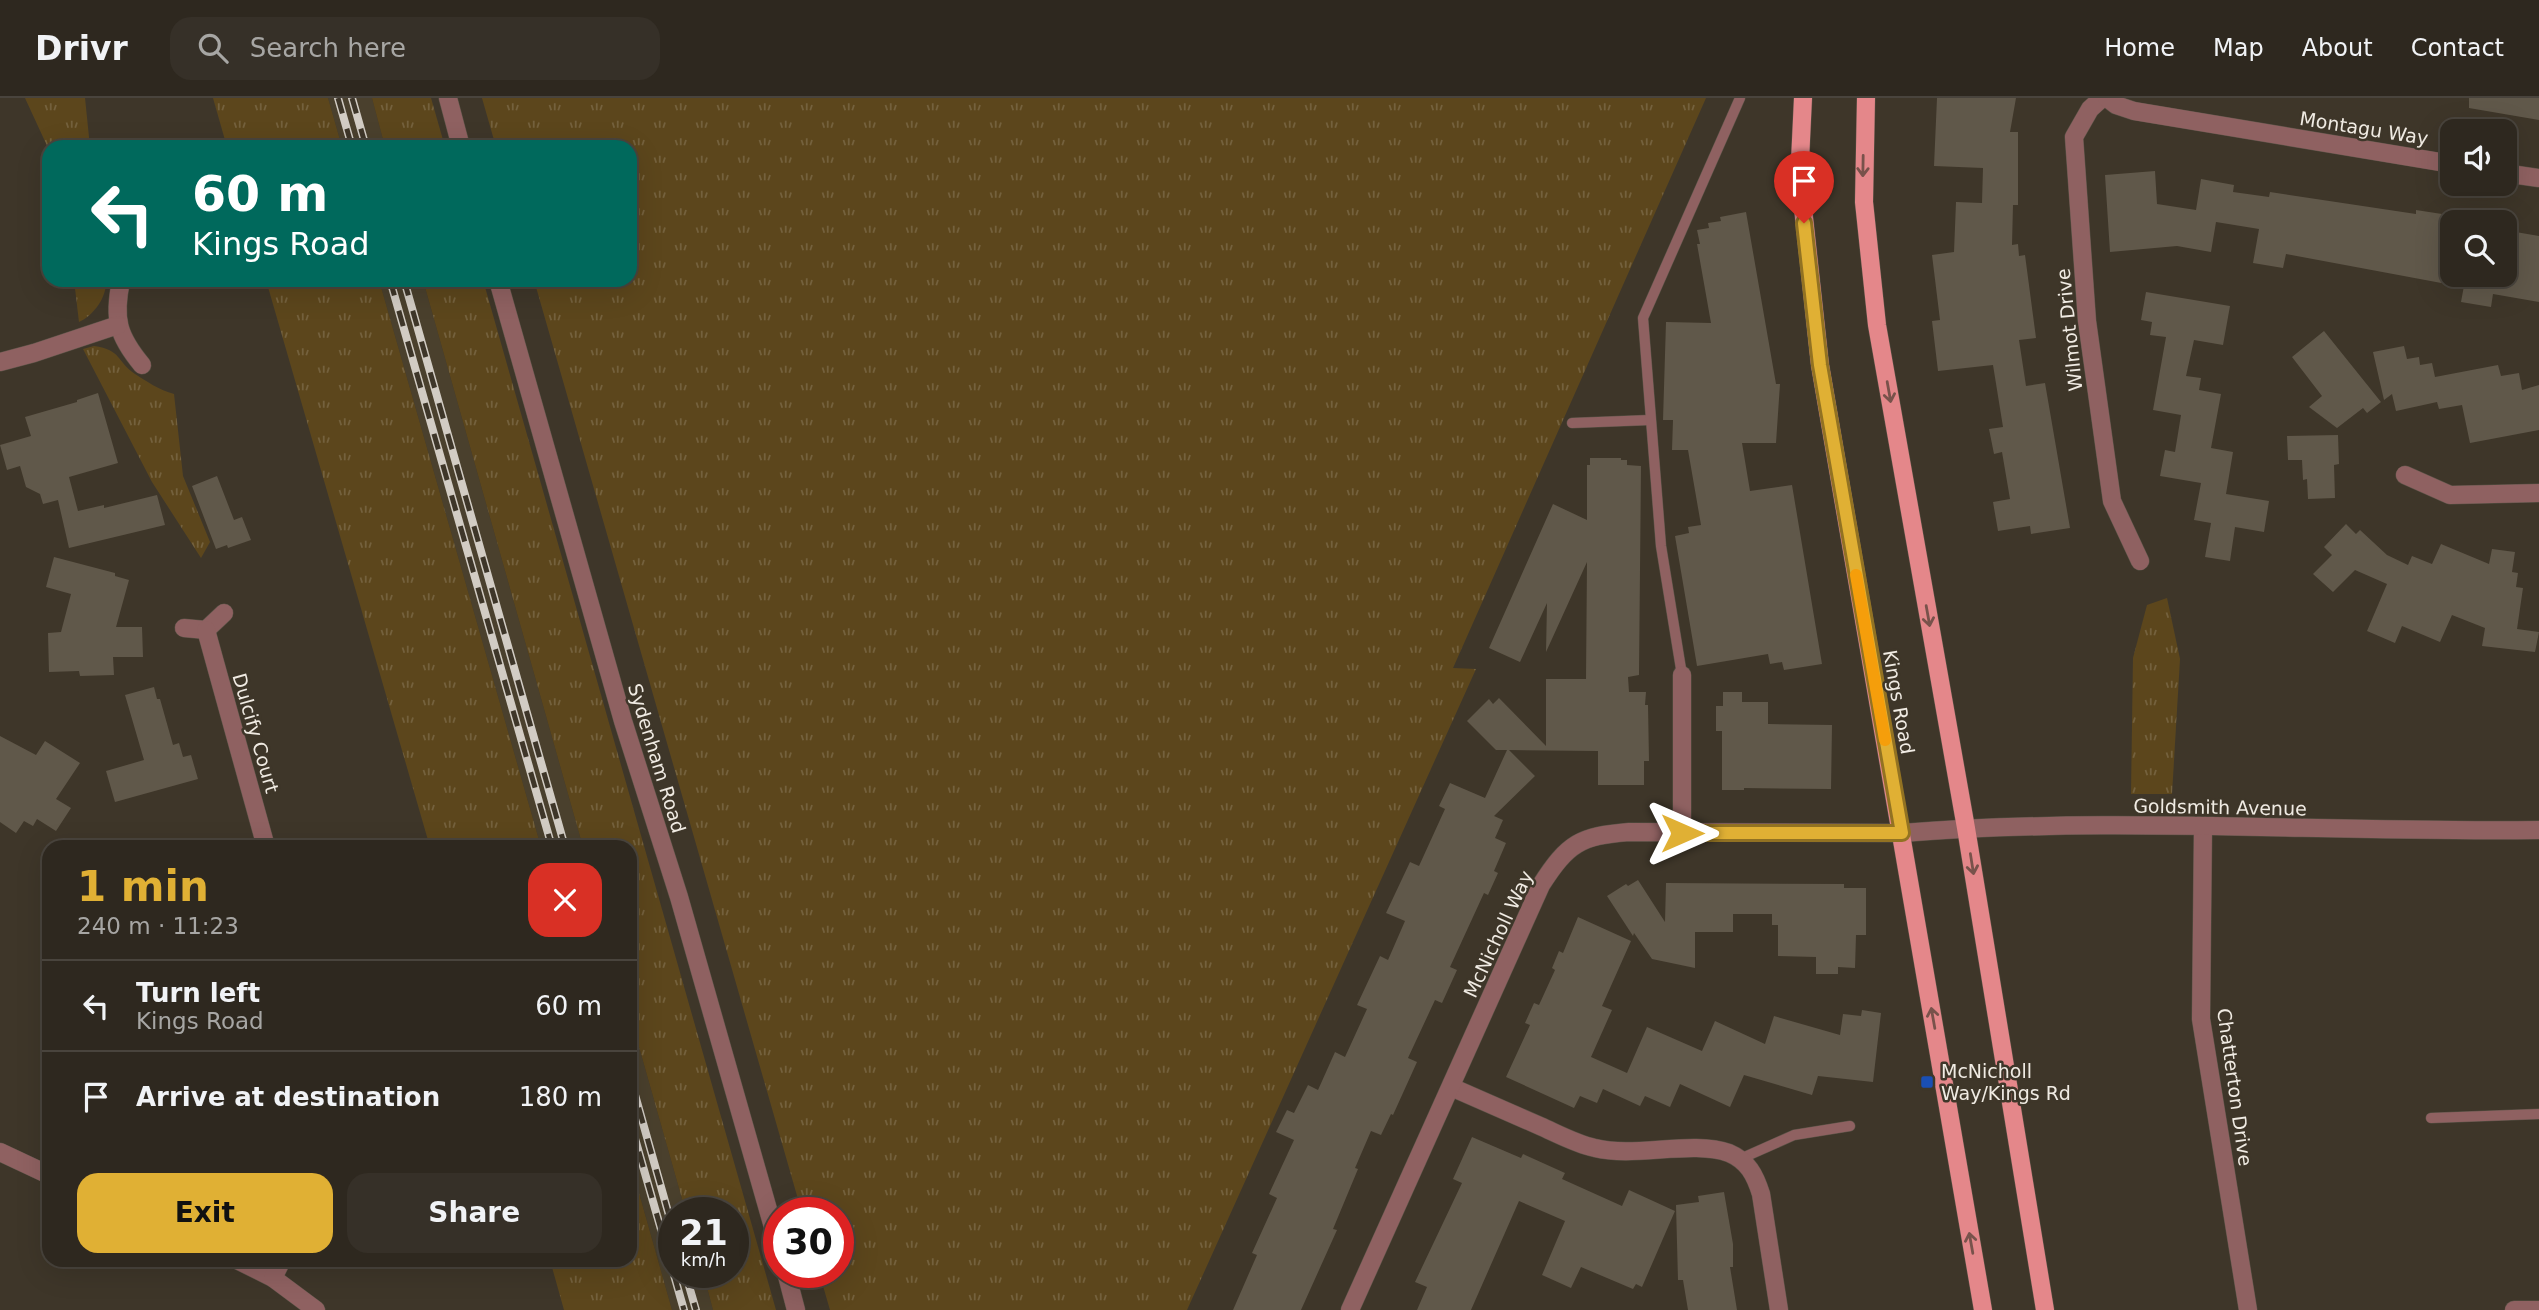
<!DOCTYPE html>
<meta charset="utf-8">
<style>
body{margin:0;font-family:"DejaVu Sans",sans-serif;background:#363028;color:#f1f3f6;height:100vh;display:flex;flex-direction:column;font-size:26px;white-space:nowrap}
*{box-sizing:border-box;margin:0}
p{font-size:23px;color:#a7a6a4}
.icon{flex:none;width:38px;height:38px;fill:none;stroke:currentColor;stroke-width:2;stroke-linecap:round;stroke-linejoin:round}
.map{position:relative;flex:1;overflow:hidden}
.drawer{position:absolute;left:42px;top:742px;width:595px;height:427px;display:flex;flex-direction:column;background:#2e281f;border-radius:21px;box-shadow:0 7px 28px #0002,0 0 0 2px #49443d}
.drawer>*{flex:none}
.hud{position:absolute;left:42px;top:42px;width:595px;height:147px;border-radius:21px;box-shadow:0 7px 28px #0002,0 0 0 2px #49443d;background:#00695c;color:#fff;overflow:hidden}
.fabs{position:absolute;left:2440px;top:21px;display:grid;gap:14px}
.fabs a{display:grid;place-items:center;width:77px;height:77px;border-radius:14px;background:#2e281f;box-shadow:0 7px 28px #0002,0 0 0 2px #49443d;font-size:35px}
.speed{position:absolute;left:658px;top:1099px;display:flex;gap:14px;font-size:35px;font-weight:700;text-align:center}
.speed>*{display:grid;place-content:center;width:91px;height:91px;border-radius:50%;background:#2e281f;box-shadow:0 7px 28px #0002,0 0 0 2px #49443d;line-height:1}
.speed small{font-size:18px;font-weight:400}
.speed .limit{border:10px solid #d22;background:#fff;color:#111}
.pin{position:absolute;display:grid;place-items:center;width:60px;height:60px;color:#fff;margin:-72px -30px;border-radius:50% 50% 50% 0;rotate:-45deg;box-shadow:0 0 7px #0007}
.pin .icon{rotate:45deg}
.me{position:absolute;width:77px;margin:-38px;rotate:90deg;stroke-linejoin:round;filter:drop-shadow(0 0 5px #0008)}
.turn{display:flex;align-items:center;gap:24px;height:147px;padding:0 35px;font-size:32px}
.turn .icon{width:91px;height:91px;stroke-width:2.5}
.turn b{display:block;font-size:49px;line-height:60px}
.round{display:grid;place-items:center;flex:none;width:74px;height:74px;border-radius:21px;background:#363028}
.overview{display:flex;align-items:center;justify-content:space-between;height:119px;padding:0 35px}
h1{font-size:42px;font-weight:800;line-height:52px;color:#e0b034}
.cta{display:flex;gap:14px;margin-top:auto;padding:14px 35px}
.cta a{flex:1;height:80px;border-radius:21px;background:#e0b034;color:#111;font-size:28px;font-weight:800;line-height:80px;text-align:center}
.cta a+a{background:#363028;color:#f1f3f6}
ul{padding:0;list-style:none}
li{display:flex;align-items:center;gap:21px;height:91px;padding:0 35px;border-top:2px solid #49443d}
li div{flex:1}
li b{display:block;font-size:26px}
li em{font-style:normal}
header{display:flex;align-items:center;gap:42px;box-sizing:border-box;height:98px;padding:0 35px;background:#2e281f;border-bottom:2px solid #49443d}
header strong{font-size:33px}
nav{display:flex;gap:38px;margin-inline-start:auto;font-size:24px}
.search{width:490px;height:63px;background:#363028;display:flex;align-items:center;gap:18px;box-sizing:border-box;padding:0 24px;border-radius:21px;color:#a7a6a4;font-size:26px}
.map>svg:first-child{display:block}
.built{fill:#4a402d}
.grass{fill:url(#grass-tufts)}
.building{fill:#60584a}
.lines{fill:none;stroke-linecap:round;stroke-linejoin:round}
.service-casing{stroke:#5a5347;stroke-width:11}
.minor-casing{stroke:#5a5347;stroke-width:19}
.tertiary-casing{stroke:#5a5347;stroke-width:19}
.primary-casing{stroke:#5a5347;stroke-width:19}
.service{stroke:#8f6161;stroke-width:10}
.minor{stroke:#8f6161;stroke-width:18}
.tertiary{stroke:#8f6161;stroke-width:18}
.primary{stroke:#e4878a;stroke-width:18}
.rail-casing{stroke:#d2ccc4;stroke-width:8}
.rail{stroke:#3e3629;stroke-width:5;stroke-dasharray:16;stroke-linecap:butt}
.oneway{stroke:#78524b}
.route-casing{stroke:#927222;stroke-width:18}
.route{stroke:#e0b034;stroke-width:12}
.slow{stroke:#f59e0b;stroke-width:12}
.transit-dot{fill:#1a4fb4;stroke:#3e3629;stroke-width:2.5}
.labels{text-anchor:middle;stroke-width:5;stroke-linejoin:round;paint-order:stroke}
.street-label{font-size:19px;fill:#f0ebe3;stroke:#3e3629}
.poi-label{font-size:19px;fill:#f0ebe3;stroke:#3e3629;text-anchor:start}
</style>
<header>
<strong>Drivr</strong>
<div class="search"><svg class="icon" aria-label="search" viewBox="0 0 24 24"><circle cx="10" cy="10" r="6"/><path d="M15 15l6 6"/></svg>Search here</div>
<nav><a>Home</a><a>Map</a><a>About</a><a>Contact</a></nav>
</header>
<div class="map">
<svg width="2539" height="1212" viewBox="0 0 2539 1212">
<defs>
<pattern id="grass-tufts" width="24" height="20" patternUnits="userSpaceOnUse" patternTransform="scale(1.75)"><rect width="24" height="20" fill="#5c461c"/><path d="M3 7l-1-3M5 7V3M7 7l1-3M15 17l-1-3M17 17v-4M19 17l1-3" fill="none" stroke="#74613d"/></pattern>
</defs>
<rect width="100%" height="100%" fill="#3e3629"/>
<g class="built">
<polygon points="328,0 372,0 385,49 342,49"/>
<polygon points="379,182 423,182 583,749 541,749"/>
<polygon points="630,917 686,1115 674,1115 674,1174 703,1174 713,1212 672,1212 630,1063"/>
</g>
<g class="grass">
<polygon points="25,0 85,0 90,49 49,49 49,52"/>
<polygon points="213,0 328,0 342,49 227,49"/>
<polygon points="372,0 431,0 445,49 385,49"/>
<polygon points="482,0 1706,0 1453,570 1476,571 1187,1212 830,1212 819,1174 838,1174 838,1115 802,1115 534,182 630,182 630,49 496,49"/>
<path d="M 74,182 L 106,182 C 107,199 94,217 79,224 Z"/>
<polygon points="266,182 379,182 541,749 430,749"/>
<polygon points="423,182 483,182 776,1212 713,1212 703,1174 733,1174 733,1115 686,1115 630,917 630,749 583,749"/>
<path d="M 94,248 C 122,252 116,263 135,276 C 146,283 159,292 174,296 L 183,378 L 210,444 L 201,460 L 152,384 L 83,251 Z"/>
<polygon points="2167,500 2180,561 2172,696 2131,696 2133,560 2147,507"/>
<polygon points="630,1063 672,1212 564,1212 550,1162 630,1162"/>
</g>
<g class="building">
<polygon points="1937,0 2016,0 2010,34 2018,34 2018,107 2013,107 2012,147 2018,146 2019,158 2025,157 2036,240 2019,242 2026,288 2045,285 2070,430 2031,436 2030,428 1998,433 1993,404 2010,401 2002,354 1994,356 1989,331 2003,329 1993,267 1938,273 1932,223 1940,222 1932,157 1954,154 1956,104 1982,105 1983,70 1934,68"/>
<polygon points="2469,0 2539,0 2539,22 2469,10"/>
<polygon points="2155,73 2157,106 2196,112 2201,81 2234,87 2233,94 2269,99 2270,94 2416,116 2416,112 2442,116 2441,121 2452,123 2452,187 2286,156 2283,170 2253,165 2259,131 2216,124 2211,154 2177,148 2110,154 2105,77"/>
<polygon points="1746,114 1776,286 1780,286 1776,345 1742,345 1750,393 1792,387 1822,566 1784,572 1782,564 1770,566 1768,556 1697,568 1675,438 1689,435 1688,429 1701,427 1688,352 1672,352 1673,322 1663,322 1666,224 1711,225 1697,146 1700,146 1697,132 1709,130 1708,125 1721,123 1720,119"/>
<polygon points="2504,132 2539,138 2539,204 2493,196 2491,209 2461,204 2466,177 2504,177"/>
<polygon points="2146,194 2230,208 2223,247 2194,242 2186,278 2201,280 2199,292 2221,296 2211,350 2233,354 2226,396 2269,403 2264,434 2235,429 2230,463 2205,459 2211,425 2194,422 2201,385 2160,378 2165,352 2175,354 2181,317 2153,312 2166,239 2150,237 2152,224 2141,222"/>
<polygon points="2324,233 2381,304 2367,315 2363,310 2337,330 2309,309 2322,298 2292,259"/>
<polygon points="2404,248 2407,261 2419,259 2420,267 2432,265 2435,279 2498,267 2501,278 2519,275 2522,292 2539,287 2539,332 2470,345 2462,307 2439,311 2437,304 2396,313 2392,296 2384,302 2373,254"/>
<polygon points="98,295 118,365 69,379 78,413 104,407 104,410 157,397 165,427 69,450 58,402 43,406 40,396 26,389 20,368 7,372 0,347 31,338 25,319 77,304 77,302"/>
<polygon points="2338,337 2339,366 2334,367 2335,400 2308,401 2307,381 2303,382 2302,362 2288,362 2287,338"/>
<polygon points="1590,360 1621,360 1621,362 1627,362 1627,367 1641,368 1639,577 1628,579 1629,594 1646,594 1645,607 1648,607 1649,663 1644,663 1644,687 1598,687 1598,653 1509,652 1535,678 1494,718 1503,722 1495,740 1506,745 1494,773 1498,775 1488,797 1484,795 1450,869 1457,872 1442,905 1435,902 1408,960 1417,964 1393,1017 1391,1016 1381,1037 1371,1033 1355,1070 1358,1071 1333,1131 1337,1132 1301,1212 1233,1212 1257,1157 1252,1155 1277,1100 1269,1096 1294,1042 1276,1034 1287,1012 1294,1015 1308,987 1318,992 1335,954 1345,959 1367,911 1357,907 1380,858 1388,862 1405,823 1386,815 1410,764 1419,768 1445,711 1439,708 1450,685 1485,700 1507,652 1496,652 1467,623 1489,601 1493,606 1499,600 1546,648 1546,581 1586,581 1587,464 1546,554 1547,505 1520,564 1489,550 1553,406 1587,422 1587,367 1590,367"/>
<polygon points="217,378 234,422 242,419 251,442 228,450 227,447 216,451 192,388"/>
<polygon points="2346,426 2356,436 2360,432 2387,457 2408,467 2412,458 2432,466 2441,446 2489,466 2492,451 2515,454 2512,474 2518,475 2516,489 2523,490 2517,531 2539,534 2535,554 2482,548 2485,530 2452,517 2440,544 2402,528 2395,545 2367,533 2387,486 2355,472 2333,494 2313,476 2332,457 2324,449"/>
<polygon points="54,459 115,475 115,478 129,482 116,529 142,529 143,559 113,559 114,577 80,578 79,573 49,574 48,535 61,534 71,496 46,489"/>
<polygon points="154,589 157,601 160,601 173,647 179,645 183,659 191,657 198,681 115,704 106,673 144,662 125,597"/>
<polygon points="1723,594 1742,594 1742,604 1768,604 1768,626 1832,627 1831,691 1744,690 1744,692 1722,692 1722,633 1716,633 1716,608 1723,608"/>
<polygon points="0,638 36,657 45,643 80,665 56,701 71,710 56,733 37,721 33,728 24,723 16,735 0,724"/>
<polygon points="1638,782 1665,824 1666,785 1844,786 1844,790 1866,790 1866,837 1856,837 1855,870 1838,869 1838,876 1816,876 1816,859 1778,858 1778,827 1772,827 1772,816 1733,816 1733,834 1695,834 1695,870 1652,861 1634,835 1633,838 1607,798 1626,786 1628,788"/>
<polygon points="1578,819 1631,843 1602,908 1612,912 1591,959 1627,975 1647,929 1702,953 1715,923 1765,946 1774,918 1840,937 1843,916 1861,918 1862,912 1881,915 1873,984 1818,978 1812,997 1744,977 1730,1009 1680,986 1670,1009 1645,998 1640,1008 1603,991 1597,1005 1580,998 1574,1010 1506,979 1530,927 1525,925 1534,905 1539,907 1555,872 1552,870 1559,853 1563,855"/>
<polygon points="1472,1039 1521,1060 1523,1056 1565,1075 1562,1081 1622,1108 1629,1092 1675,1113 1642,1189 1636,1186 1633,1191 1581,1169 1571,1190 1542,1177 1565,1123 1519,1103 1471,1212 1417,1212 1427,1189 1415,1184 1462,1085 1453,1081"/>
<polygon points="1724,1094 1733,1146 1733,1169 1730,1169 1737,1212 1688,1212 1683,1182 1678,1182 1676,1107 1699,1104 1698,1098"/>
</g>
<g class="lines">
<defs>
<g id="service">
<polyline points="1572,325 1650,322"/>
<polyline points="1682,577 1661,448 1643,220 1740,0"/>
<polyline points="2431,1020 2539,1016"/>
<polyline points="1740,1061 1794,1037 1850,1028"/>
</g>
<g id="minor">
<polyline points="448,0 461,49"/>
<polyline points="2102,0 2090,11 2074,39 2087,223 2112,403 2140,463"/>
<polyline points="2107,0 2116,7 2134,13 2452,66"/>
<polyline points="2504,75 2539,80"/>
<polyline points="498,182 623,623 679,799 779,1150"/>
<path d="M 121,183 C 113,221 118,238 142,267"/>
<polyline points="0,264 34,255 118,227"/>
<polyline points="2405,377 2450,397 2539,395"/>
<polyline points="184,530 206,532 224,515"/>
<polyline points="206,532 266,749"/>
<polyline points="1682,577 1682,735"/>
<polyline points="2203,729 2201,921 2248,1212"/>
<path d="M 1451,989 C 1481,1002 1510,1015 1540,1028 C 1558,1036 1576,1046 1595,1050 C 1635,1060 1692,1042 1729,1055 C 1748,1063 1755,1077 1761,1096 L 1779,1212"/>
<polyline points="0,1054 49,1077"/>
<polyline points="237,1162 273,1180 316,1212"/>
<polyline points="786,1174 796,1212"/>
<polyline points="273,1180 282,1162"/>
<path d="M 1350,1212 L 1541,787 C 1568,745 1580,738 1629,734 L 1902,735"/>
<polyline points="2514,1212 2539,1212"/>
</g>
<path id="tertiary" d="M 1902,735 C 2113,718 2327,735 2539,732"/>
<g id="primary">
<polyline points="1803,0 1800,63 1802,101 1820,267 1983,1212"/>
<polyline points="1866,0 1864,104 1877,227 1966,730 2045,1212"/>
</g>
</defs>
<use href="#service" class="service-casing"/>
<use href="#minor" class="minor-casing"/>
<use href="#tertiary" class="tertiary-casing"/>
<use href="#primary" class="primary-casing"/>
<use href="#service" class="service"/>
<use href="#minor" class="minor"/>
<use href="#tertiary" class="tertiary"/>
<use href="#primary" class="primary"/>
<defs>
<g id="rail">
<polyline points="338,0 352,49"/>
<polyline points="352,0 366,49"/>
<polyline points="390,182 552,749"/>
<polyline points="404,182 565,749"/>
<polyline points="630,979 674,1135"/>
<polyline points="630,1023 684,1212"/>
<polyline points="685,1174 696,1212"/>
</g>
</defs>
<use href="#rail" class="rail-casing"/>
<use href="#rail" class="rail"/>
</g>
<defs><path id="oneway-shaft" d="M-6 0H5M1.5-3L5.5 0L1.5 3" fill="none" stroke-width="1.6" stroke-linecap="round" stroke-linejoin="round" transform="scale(1.75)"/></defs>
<g class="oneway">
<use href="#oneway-shaft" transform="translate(1863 68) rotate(91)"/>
<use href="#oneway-shaft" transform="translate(1889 294) rotate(80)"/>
<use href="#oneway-shaft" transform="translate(1928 518) rotate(80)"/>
<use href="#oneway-shaft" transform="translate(1972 766) rotate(81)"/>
<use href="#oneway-shaft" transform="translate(1933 920) rotate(-100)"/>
<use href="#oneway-shaft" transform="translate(1971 1145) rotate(-100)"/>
</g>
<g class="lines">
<defs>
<polyline id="route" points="1682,735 1902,735 1820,267 1804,125"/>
</defs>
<use href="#route" class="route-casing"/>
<use href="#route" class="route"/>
<polyline class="slow" points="1856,477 1885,642"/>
</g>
<rect class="transit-dot" x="1920" y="977" width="14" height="14" rx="3.5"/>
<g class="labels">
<g class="street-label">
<text transform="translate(2364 30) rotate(9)" y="7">Montagu Way</text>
<text transform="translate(2069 232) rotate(-96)" y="7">Wilmot Drive</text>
<text transform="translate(1899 604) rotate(80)" y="7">Kings Road</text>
<text transform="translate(256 635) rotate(74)" y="7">Dulcify Court</text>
<text transform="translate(657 660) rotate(73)" y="7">Sydenham Road</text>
<text transform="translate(2220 709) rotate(1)" y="7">Goldsmith Avenue</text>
<text transform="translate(1498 836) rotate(-65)" y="7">McNicholl Way</text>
<text transform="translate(2235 989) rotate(82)" y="7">Chatterton Drive</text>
</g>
<g class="poi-label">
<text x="1941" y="980">McNicholl<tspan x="1941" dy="22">Way/Kings Rd</tspan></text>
</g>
</g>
</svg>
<div class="fabs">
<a><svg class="icon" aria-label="sound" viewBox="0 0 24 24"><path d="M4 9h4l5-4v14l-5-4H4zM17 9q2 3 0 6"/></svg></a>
<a><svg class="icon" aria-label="search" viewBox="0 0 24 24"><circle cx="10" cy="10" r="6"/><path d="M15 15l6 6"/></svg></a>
</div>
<div class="speed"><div>21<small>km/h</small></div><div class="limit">30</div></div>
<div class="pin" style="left:1804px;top:125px;background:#d93025"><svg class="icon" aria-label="arrive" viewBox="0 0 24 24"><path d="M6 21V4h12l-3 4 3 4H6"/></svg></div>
<svg class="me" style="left:1682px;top:735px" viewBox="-20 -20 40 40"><path d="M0-17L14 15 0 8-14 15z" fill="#e0b034" stroke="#fff" stroke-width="4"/></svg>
<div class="hud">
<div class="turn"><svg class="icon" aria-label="left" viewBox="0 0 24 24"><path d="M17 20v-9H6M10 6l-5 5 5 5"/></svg><div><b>60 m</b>Kings Road</div></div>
</div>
<section class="drawer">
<div class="overview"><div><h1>1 min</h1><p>240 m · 11:23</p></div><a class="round" style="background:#d93025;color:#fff"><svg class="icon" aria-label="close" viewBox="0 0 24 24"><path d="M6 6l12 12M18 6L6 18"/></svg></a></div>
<ul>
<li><svg class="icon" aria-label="left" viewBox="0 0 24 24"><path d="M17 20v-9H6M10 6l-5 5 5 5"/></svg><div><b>Turn left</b><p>Kings Road</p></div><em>60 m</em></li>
<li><svg class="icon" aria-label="arrive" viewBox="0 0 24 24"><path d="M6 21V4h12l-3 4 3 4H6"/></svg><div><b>Arrive at destination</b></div><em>180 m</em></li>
</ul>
<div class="cta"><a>Exit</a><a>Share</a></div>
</section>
</div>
